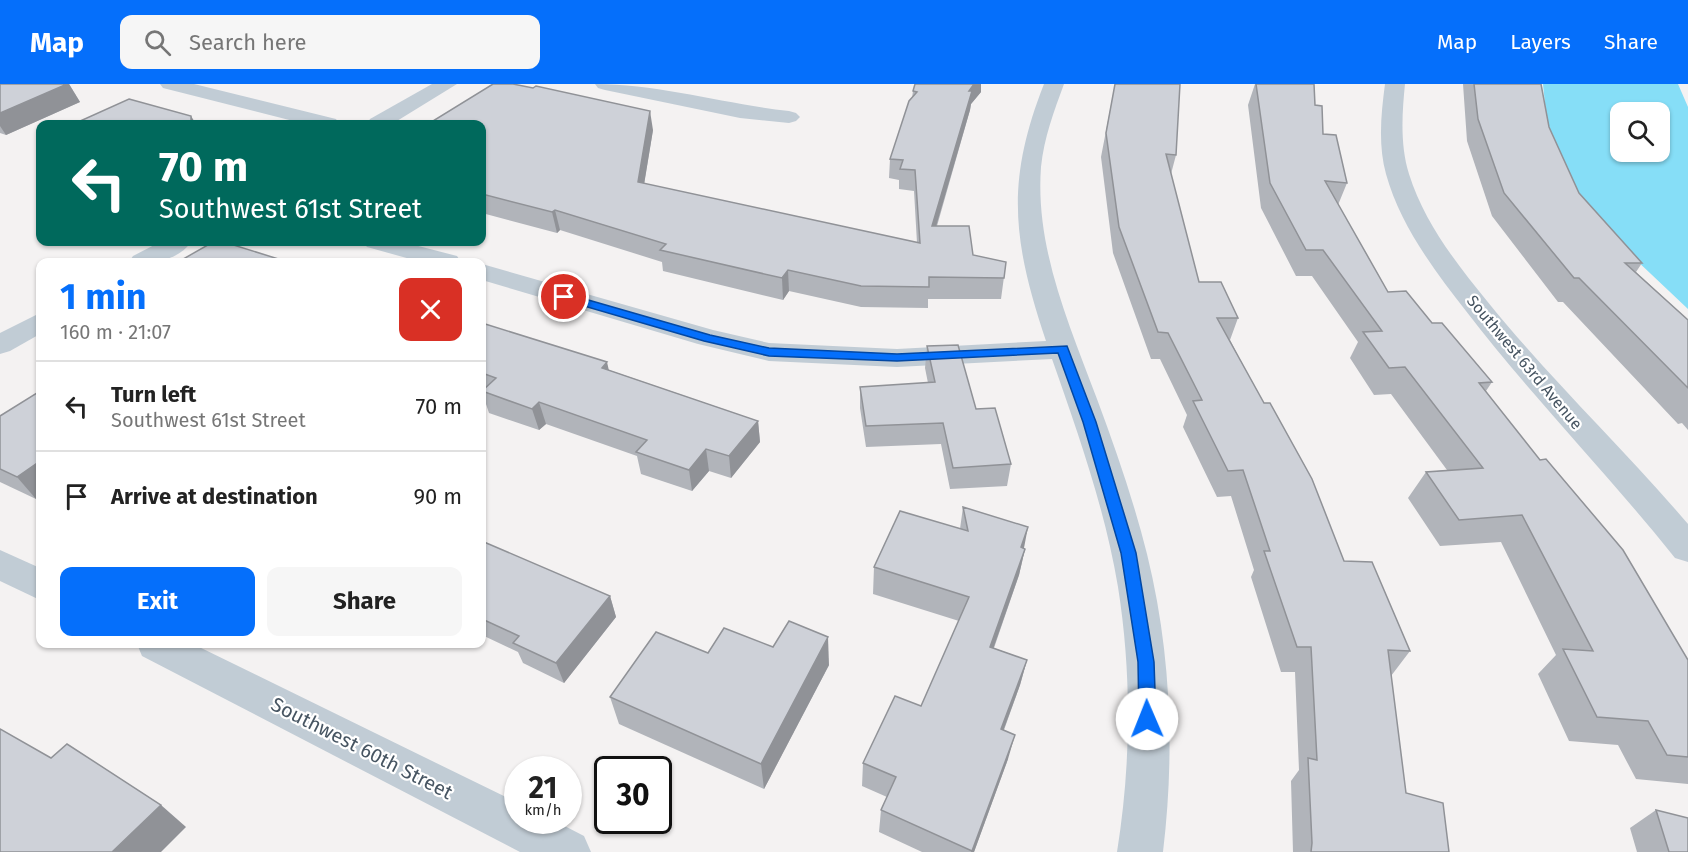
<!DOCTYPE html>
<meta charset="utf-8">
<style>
body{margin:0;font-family:"Fira Sans",sans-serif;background:#f6f6f6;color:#222;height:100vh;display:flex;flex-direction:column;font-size:22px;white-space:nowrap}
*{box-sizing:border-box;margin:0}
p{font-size:20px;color:#767676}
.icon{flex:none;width:33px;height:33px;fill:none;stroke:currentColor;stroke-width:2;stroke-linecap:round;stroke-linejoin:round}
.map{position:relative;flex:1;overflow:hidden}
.sheet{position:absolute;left:36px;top:174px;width:450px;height:390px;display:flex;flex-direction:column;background:#fff;border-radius:12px;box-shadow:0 2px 4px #0004}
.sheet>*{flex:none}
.banner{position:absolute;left:36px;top:36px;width:450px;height:126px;border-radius:12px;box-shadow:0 2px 4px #0004;background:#00695c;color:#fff;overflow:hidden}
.controls{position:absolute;left:1610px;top:18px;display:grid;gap:12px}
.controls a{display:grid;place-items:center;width:60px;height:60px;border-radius:12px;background:#fff;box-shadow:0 2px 4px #0004;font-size:30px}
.speed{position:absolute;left:504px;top:672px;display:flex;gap:12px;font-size:30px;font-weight:700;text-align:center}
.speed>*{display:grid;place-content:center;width:78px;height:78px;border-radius:50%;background:#fff;box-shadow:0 2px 4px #0004;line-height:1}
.speed small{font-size:15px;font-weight:400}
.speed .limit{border:3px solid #111;border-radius:9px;background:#fff;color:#111}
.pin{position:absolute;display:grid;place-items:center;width:51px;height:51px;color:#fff;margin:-26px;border:3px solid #fff;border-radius:50%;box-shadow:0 2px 6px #0007}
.me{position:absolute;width:66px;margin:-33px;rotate:359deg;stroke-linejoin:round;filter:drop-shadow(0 0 4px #0008)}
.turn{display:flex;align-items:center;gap:21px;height:126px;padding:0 24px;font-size:27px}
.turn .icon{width:78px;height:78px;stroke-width:2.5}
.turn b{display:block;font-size:42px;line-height:51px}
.round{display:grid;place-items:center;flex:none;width:63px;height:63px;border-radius:12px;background:#f6f6f6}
.headline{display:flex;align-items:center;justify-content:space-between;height:102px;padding:0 24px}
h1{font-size:36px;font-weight:700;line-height:45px;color:#056ffb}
.cta{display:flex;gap:12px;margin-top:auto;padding:12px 24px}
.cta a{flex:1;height:69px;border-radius:12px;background:#056ffb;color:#fff;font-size:24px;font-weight:700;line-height:69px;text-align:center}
.cta a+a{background:#f6f6f6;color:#222}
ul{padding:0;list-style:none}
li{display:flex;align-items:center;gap:18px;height:90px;padding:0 24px;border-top:2px solid #e0e0e0}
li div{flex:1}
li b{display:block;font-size:22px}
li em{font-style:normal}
header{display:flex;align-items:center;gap:36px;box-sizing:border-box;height:84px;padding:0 30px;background:#056ffb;color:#fff}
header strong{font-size:28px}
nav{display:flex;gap:33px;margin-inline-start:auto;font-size:21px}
.search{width:420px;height:54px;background:#f6f6f6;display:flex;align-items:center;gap:15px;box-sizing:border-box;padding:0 21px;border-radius:12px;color:#767676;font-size:22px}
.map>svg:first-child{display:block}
.water{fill:#86def7;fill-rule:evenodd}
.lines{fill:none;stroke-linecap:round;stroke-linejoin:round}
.minor{fill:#c1ccd5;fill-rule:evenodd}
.tertiary{fill:#c1ccd5;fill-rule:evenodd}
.wall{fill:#b1b4ba}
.shaded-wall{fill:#909297}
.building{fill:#ced1d8;stroke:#909297;stroke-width:1.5}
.route{fill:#056ffb;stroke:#0348a3;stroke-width:1.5}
.labels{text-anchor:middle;stroke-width:4.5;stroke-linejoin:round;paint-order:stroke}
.street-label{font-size:16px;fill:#475562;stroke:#fff}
.near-street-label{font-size:20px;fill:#475562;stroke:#fff}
</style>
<header>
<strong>Map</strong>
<div class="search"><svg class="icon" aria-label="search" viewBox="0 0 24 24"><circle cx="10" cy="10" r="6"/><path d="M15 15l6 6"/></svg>Search here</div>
<nav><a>Map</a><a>Layers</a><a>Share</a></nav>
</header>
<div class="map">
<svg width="1688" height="768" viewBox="0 0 1688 768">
<rect width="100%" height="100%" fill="#f4f2f2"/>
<path class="water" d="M 1543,0 L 1678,0 L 1688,23 L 1688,225 L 1596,138 L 1550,69 ZM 1620,28 L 1659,28 L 1659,68 L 1620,68 Z"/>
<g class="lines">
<g class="minor">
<polygon points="160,0 194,0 336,35 339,40 305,40 163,4"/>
<path d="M 595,0 C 660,0 724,20 789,27 L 796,29 L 800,33 L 796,37 L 789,39 L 740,34 L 605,6 L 598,4 Z"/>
<path d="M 1044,0 L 1064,0 C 1054,27 1044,54 1041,83 C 1035,164 1069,240 1097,315 C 1116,366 1134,418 1147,470 C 1171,567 1175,669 1163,768 L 1117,768 C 1131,681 1132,591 1118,503 C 1105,425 1078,349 1052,275 L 897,283 L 769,277 L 698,260 L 482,196 L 482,180 L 713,246 L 769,259 L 897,265 L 1046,257 C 1013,158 1005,99 1044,0 Z"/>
<path d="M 1385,0 L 1405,0 C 1402,30 1400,61 1409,90 C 1424,138 1456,179 1487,217 C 1550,295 1623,364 1688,440 L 1688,478 L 1675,474 C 1608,390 1532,313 1466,227 C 1434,186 1400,141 1386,90 C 1378,61 1381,30 1385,0 Z"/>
<polygon points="363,158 403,158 457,172 461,178 421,178 367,163"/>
<polygon points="0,466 40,484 40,516 0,497"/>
<polygon points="137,560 193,560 518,719 518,736 553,736 584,752 591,768 520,768 142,572"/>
</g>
<g class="tertiary">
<polygon points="432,0 457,0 392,40 367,40 370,35"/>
<path d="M 160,158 L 191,158 C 177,178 150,180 129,178 L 133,172 Z"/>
<polygon points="40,229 40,250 10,267 0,270 0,249"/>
</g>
</g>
<g class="wall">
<polygon points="0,0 69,0 80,18 6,51 0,49"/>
<polygon points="1115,0 1176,71 1171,90 1199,198 1238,234 1230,256 1344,477 1410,567 1391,592 1406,709 1449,768 1293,768 1291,697 1299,686 1295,588 1281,588 1251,493 1254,486 1231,412 1217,413 1183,343 1187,331 1160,275 1151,275 1113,169 1101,73"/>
<polygon points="1255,0 1314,0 1315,21 1323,50 1347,99 1338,121 1388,208 1432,239 1492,298 1486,307 1688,576 1688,700 1636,695 1618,661 1569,657 1538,590 1556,571 1501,458 1440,462 1408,414 1426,388 1447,386 1391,310 1374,311 1350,274 1358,258 1312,192 1296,192 1261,124 1248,21"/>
<polygon points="1463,0 1541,0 1549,43 1579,109 1642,179 1636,188 1688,236 1688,346 1682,339 1678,340 1563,218 1558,218 1492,132 1467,57"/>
<polygon points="913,7 981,8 971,20 970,26 937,142 973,171 1006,178 1001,215 928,215 928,224 861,223 789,207 783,216 663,187 662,178 560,146 557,149 482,129 482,40 653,46 644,100 917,159 914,107 899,105 899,96 889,94 890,75 912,14"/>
<polygon points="482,239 609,286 758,337 760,358 731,394 709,387 692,407 641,390 637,372 546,340 539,346 489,329 482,308"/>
<polygon points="927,262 976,325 1011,380 1007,402 950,405 941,360 866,363 860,324 860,303 928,299 925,284"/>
<polygon points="40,307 40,412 36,415 0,398 0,332"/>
<polygon points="963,423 1025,465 1019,491 994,564 1027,576 1020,601 1004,646 1008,675 974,768 922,768 879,748 881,726 887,713 862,702 863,679 921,622 959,537 873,510 874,483 960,445"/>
<polygon points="482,460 610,512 616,533 564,599 523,579 518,568 482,551"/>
<polygon points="773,563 829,581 764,705 619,640 610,613 708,569"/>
<polygon points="1656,726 1688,768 1637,768 1630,744"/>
</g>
<g class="shaded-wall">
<polygon points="67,0 69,0 80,18 6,51 0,42 0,29"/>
<polygon points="974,0 981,0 981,8 971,20 970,26 930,163 932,142 969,7"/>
<polygon points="650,27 653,46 641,119 638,98"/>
<polygon points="191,32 196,40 191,40"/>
<polygon points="555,126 560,146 557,149 552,128"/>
<polygon points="788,186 789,207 783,216 782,194"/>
<polygon points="607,278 612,300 602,284"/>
<polygon points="539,318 546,340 539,346 532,325"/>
<polygon points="758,337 760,358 731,394 729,372"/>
<polygon points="706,365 709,387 692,407 689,386"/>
<polygon points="40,377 40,412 36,415 17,393"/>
<polygon points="1028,443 1023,469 1021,463"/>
<polygon points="1025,465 1019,491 985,588 990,563"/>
<polygon points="610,512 616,533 564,599 556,579"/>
<polygon points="828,553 829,581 764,705 761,680"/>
<polygon points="1027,576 1020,601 995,669 1001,645"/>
<polygon points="1015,651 1008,675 974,768 971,768"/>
<polygon points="161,721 186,743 161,768 112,768"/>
</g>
<g class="building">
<polygon points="0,0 67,0 0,29"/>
<polygon points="493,0 513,0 533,4 536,2 650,27 638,98 920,159 915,86 900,85 903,76 890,75 909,17 917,8 913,7 915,0 974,0 969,7 972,7 932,142 969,142 973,171 1006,178 1004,194 929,193 929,203 861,202 788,186 782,194 660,166 666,160 555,126 552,128 482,110 482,40 428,40"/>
<polygon points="1115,0 1180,0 1176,71 1166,70 1199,198 1221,198 1238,234 1217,234 1264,319 1270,319 1312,395 1344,477 1372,478 1410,567 1388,566 1406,709 1443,719 1449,768 1311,768 1312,759 1308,674 1317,676 1311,563 1297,563 1264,467 1270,467 1243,386 1228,387 1193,317 1202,316 1168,249 1158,248 1119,143 1106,49"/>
<polygon points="1256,0 1314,0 1315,21 1322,22 1323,50 1336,51 1347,99 1325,97 1388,208 1406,207 1432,239 1442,239 1492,298 1479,299 1540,376 1546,375 1623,466 1688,576 1688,673 1667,671 1648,637 1597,633 1563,565 1593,567 1522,431 1459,436 1426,388 1483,384 1405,283 1389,284 1363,248 1382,247 1323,166 1306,166 1270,99"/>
<polygon points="1474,0 1541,0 1549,43 1579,109 1642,179 1625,179 1688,236 1688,304 1579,194 1574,194 1504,109 1478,35"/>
<polygon points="129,15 191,32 191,40 88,40 78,38"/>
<polygon points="213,158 224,158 288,178 178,178"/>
<polygon points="482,239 607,278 602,284 758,337 729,372 706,365 689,386 636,368 647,356 539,318 532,325 482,307 496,294 482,289"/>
<polygon points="958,261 976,325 995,324 1011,380 953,384 943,339 866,342 860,303 935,298 927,262"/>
<polygon points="40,307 40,358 39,359 40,359 40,377 17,393 0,385 0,332"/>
<polygon points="963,423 1028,443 1021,463 1025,465 990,563 1027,576 1001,645 1015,651 972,767 881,726 896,693 863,679 895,612 921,622 969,513 874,483 900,427 968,447"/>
<polygon points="484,458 610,512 556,579 513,559 519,552 482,535 482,460"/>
<polygon points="789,537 828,553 761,680 610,613 656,548 708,569 724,544 773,563"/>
<polygon points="0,645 51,674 67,660 161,721 112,768 0,768"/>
<polygon points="1656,726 1688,734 1688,768 1669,768"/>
</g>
<polygon class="route" points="564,209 710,251 769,264 897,270 1067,262 1096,338 1136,469 1154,578 1156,635 1153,641 1147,643 1141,641 1139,635 1138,578 1121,469 1083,338 1058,269 897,277 769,272 704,257 560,215 560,210"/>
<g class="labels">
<g class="street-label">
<text transform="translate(1525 278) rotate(50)" y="6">Southwest 63rd Avenue</text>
</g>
<g class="near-street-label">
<text transform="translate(362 664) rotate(27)" y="7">Southwest 60th Street</text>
</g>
</g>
</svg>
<div class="controls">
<a><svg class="icon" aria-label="search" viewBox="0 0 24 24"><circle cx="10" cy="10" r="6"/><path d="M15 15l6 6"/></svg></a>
</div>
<div class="speed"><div>21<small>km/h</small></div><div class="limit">30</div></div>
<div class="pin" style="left:564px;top:213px;background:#d93025"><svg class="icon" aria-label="arrive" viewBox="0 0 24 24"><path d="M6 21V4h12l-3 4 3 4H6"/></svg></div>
<svg class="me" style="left:1147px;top:635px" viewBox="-20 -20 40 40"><circle r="19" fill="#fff"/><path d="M0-13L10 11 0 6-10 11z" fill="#056ffb"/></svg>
<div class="banner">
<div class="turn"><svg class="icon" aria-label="left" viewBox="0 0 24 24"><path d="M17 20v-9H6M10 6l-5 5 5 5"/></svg><div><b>70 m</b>Southwest 61st Street</div></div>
</div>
<section class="sheet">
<div class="headline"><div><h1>1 min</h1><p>160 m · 21:07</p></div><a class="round" style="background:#d93025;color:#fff"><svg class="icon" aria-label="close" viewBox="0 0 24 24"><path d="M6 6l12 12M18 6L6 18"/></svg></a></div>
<ul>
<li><svg class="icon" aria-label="left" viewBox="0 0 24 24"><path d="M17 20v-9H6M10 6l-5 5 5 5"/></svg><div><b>Turn left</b><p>Southwest 61st Street</p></div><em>70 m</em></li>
<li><svg class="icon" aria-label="arrive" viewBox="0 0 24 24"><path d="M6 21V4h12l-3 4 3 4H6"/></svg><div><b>Arrive at destination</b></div><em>90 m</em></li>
</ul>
<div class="cta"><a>Exit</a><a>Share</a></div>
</section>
</div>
